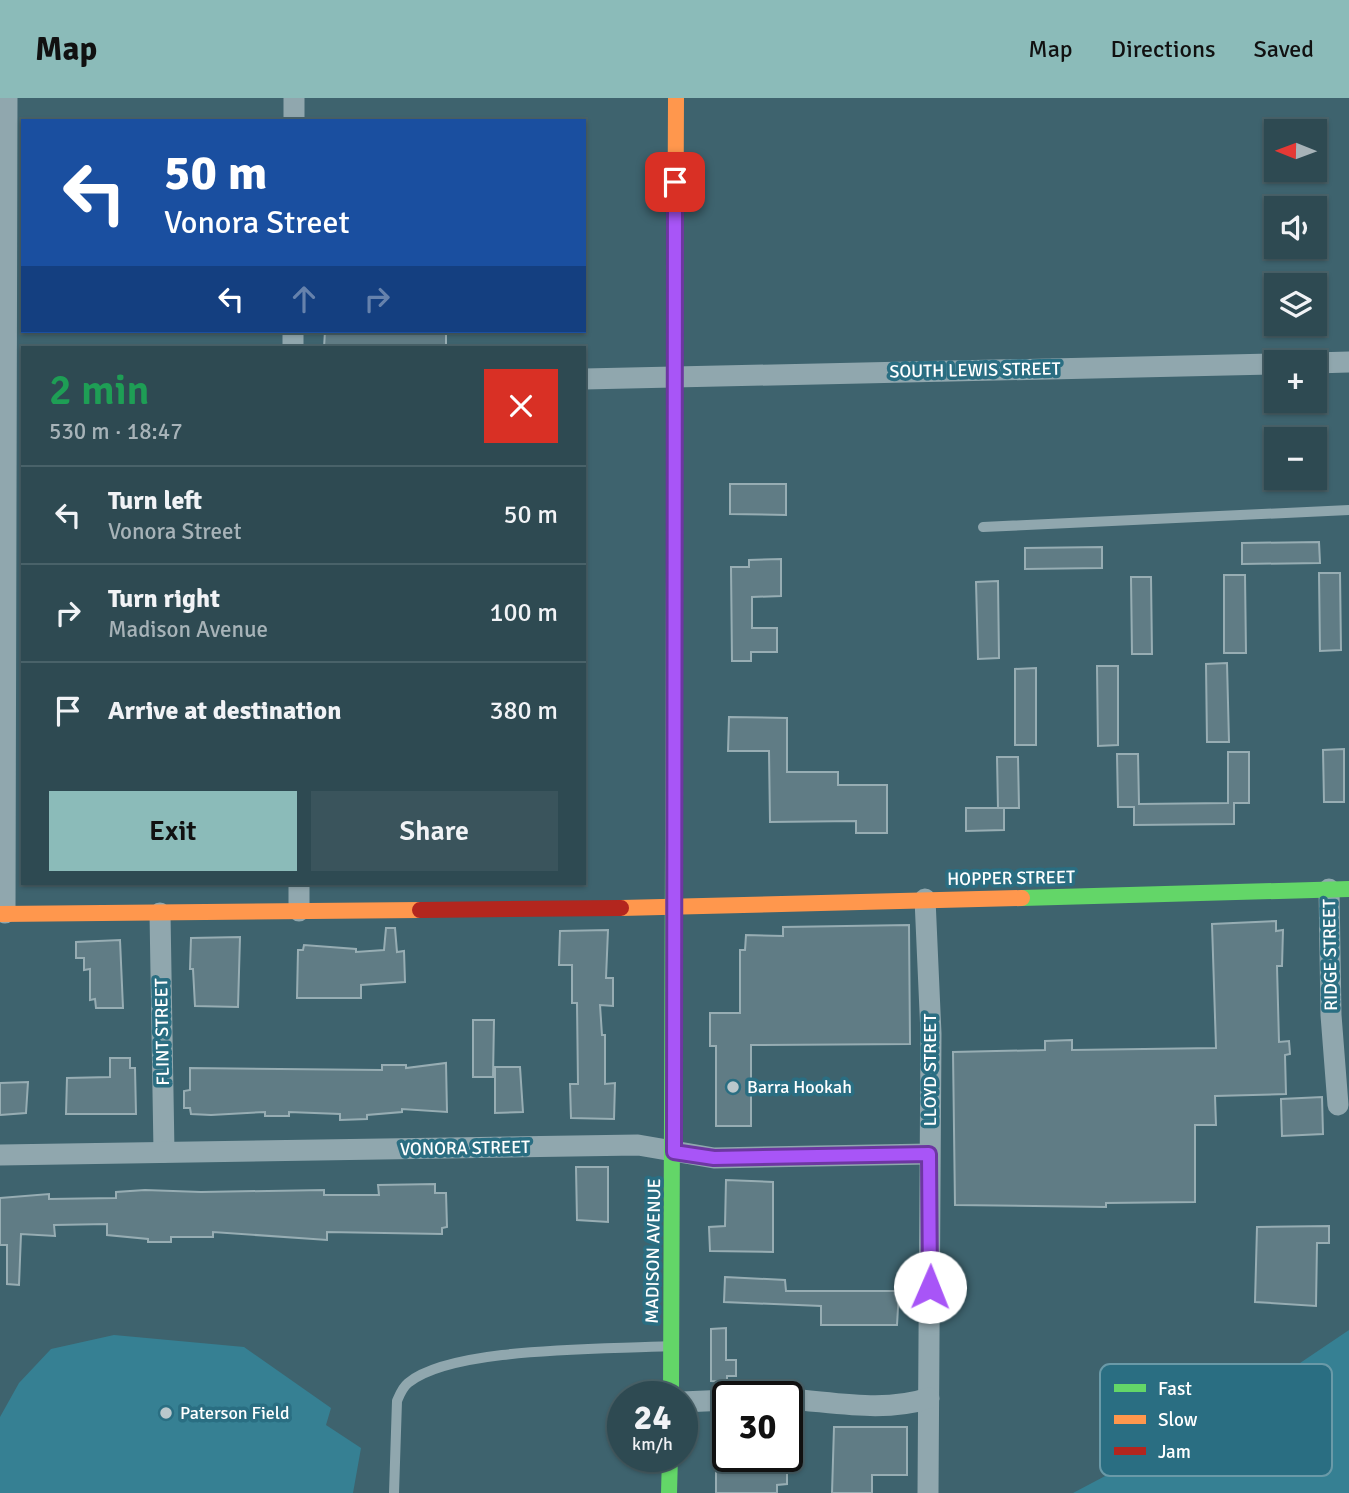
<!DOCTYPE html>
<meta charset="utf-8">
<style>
body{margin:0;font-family:Signika,sans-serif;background:#3a545c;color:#f1f3f6;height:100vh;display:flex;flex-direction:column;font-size:26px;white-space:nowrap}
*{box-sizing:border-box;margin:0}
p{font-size:23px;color:#a7b3b8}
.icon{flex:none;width:38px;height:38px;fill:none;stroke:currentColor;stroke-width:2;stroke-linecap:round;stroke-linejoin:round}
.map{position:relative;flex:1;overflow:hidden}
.side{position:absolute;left:21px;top:248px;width:565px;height:539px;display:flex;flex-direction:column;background:#2e4a52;border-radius:0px;box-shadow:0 2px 5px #0004,0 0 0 2px #496269}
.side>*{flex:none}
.banner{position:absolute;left:21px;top:21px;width:565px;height:214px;border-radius:0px;box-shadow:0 2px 5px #0004,0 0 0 2px #496269;background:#1a4fa0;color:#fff;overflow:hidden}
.needle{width:46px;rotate:271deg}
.controls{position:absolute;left:1264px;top:21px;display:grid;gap:14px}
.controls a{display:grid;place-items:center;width:63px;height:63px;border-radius:0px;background:#2e4a52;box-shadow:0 2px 5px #0004,0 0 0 2px #496269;font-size:35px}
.speed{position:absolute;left:607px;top:1283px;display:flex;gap:14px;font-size:35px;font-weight:700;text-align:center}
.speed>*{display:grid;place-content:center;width:91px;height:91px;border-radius:50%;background:#2e4a52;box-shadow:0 2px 5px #0004,0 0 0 2px #496269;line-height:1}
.speed small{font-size:18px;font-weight:400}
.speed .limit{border:4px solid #111;border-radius:10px;background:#fff;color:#111}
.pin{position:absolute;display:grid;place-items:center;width:60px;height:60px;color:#fff;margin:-30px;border-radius:14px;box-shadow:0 4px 10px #0006}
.me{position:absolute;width:77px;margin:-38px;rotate:1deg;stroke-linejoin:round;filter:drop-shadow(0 0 5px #0008)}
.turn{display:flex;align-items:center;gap:24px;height:147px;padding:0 28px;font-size:32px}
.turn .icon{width:91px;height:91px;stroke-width:2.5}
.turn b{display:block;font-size:49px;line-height:60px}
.lanes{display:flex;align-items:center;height:66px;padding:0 28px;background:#0003;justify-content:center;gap:35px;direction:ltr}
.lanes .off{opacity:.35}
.round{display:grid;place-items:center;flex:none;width:74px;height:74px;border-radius:0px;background:#3a545c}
.head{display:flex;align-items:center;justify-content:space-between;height:119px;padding:0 28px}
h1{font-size:42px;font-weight:600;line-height:52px;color:#1e9e55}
.primary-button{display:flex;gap:14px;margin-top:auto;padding:14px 28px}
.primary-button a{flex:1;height:80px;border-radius:0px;background:#8bbbb9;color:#111;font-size:28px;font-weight:600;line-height:80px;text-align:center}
.primary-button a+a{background:#3a545c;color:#f1f3f6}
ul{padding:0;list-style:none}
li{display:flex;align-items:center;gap:21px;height:98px;padding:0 28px;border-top:2px solid #496269}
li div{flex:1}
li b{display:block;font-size:26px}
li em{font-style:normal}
header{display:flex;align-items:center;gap:42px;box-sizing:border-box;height:98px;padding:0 35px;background:#8bbbb9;color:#111}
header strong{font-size:33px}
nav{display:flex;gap:38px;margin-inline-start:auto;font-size:24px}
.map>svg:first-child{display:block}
.green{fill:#368093}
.building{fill:#607c85;stroke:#97adb3;stroke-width:2}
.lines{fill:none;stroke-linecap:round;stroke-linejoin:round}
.lane{stroke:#90a7ae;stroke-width:10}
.street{stroke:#90a7ae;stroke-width:21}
.fast{stroke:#63d668;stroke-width:16}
.slow{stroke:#ff974d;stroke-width:16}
.jam{stroke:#b3261e;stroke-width:16}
.route-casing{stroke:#6d37a1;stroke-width:18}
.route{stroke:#a855f7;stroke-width:12}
.poi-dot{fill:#bbc8cc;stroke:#2a6e82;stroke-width:2.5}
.labels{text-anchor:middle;stroke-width:7;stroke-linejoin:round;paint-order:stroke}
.street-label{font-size:18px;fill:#fff;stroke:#2a6e82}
.poi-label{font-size:18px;fill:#fff;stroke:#2a6e82;text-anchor:start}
.key{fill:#2a6e82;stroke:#6a9aa8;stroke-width:2}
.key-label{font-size:19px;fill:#fff}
</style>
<header>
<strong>Map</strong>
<nav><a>Map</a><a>Directions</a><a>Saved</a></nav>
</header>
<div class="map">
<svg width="1349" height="1395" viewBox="0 0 1349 1395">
<rect width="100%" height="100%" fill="#3e636e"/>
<g class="green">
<polygon points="1349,1232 1349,1395 1073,1395 1232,1311"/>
<polygon points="114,1237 244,1249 331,1310 326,1327 361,1350 353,1395 0,1395 0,1319 19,1285 51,1251"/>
</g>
<g class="building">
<polygon points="325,233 446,233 446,250 324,250"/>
<polygon points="730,386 786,386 786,417 730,416"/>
<polygon points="1319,444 1320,465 1242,466 1242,445"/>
<polygon points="1102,449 1102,470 1025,471 1025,450"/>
<polygon points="781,461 781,498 752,499 752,530 777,530 777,554 751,554 751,563 732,563 731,469 749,469 749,462"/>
<polygon points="1319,475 1340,475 1341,552 1320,553"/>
<polygon points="1224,477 1245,477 1246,555 1224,555"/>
<polygon points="1131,479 1151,479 1152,556 1132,556"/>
<polygon points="998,483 999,560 978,561 976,484"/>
<polygon points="1227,565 1229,644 1207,644 1206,566"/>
<polygon points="1097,568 1118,568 1118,647 1098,648"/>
<polygon points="1036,570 1036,647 1015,647 1015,571"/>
<polygon points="729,619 787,620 787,674 838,674 838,687 887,687 887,735 856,735 856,723 770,724 769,653 728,653"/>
<polygon points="1344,651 1344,704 1324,704 1323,652"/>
<polygon points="1228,654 1249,654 1249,705 1234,705 1234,726 1134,727 1134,709 1118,709 1117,656 1138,656 1139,706 1228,705"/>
<polygon points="997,659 1018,659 1019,710 998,710"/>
<polygon points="966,710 1004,710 1004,732 966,733"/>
<polygon points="1276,823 1276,833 1283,832 1282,868 1277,868 1279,944 1289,943 1290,956 1285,957 1286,996 1215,998 1216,1027 1195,1027 1195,1104 1106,1105 1106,1109 955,1107 953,954 1045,952 1045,943 1072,942 1072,952 1216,950 1212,826"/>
<polygon points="909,827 910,946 751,947 751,1028 716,1028 716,948 710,948 710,915 740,915 740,852 745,852 746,837 783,838 783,829"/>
<polygon points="386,830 395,830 397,854 404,853 405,884 361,887 361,900 297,900 298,852 303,852 304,847 356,851 356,854 384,852"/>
<polygon points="608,832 606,880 613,880 613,908 600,907 602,937 605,937 605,986 615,985 614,1021 571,1020 570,986 578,986 577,905 572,905 572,867 559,867 560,833"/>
<polygon points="240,839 238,909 195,908 193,871 190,871 191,840"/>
<polygon points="120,842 123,910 96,910 95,901 90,902 90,871 84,872 84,860 76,860 76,844"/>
<polygon points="473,922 494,922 493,979 473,979"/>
<polygon points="110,960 130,960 130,970 135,970 136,1016 66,1016 67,980 110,979"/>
<polygon points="446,965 447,1014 402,1011 402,1014 367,1017 367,1021 340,1022 340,1016 289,1014 289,1018 265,1018 265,1014 211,1017 191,1016 190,1010 184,1010 184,993 190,992 190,970 382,972 382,967 406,967 406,970"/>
<polygon points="495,969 520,969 523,1014 495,1015"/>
<polygon points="28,984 26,1015 0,1017 0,985"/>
<polygon points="1322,999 1323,1036 1282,1038 1281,1001"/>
<polygon points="576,1069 608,1069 608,1124 577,1122"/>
<polygon points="726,1082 773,1084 773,1154 710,1153 709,1129 725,1128"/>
<polygon points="435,1086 435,1095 446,1095 447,1129 442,1130 442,1136 327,1134 327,1142 213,1134 213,1139 171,1139 171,1144 148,1144 148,1141 107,1137 107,1126 54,1127 55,1138 21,1136 19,1187 7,1186 7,1147 0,1147 0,1100 49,1096 49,1101 116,1100 116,1094 145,1092 201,1094 324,1092 324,1097 379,1097 378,1087"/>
<polygon points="1329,1128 1329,1145 1317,1145 1316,1208 1255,1204 1257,1129"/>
<polygon points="725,1179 785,1182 786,1193 899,1193 897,1227 821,1227 821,1208 724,1204"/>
<polygon points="726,1230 726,1262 736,1262 736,1278 727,1278 727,1284 711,1283 711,1231"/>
<polygon points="834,1329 907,1329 907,1377 872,1377 872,1395 832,1395"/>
<polygon points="716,1358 787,1358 787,1386 777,1387 777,1395 716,1395"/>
</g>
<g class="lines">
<g class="lane">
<polyline points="983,429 1349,412"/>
<path d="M 394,1395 L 397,1303 C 400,1296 402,1290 408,1285 C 453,1248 607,1252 669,1248"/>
</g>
<g class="street">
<polyline points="294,23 294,0"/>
<polyline points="293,250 293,233"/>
<polyline points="1314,265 1349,264"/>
<polyline points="584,281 1276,266"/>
<polyline points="299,786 299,813"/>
<polyline points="1329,791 1331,917 1338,1007"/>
<polyline points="925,801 931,936 928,1395"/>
<polyline points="5,815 7,0"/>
<polyline points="160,815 164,1054"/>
<polyline points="0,1057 638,1047 714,1060 929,1056"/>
<path d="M 788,1301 C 834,1304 884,1315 929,1300"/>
<polyline points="682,1304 728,1302"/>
</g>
<g class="fast">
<polyline points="1022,800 1349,791"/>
<polyline points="671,1298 674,469"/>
<polyline points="669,1395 670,1358"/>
</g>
<g class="slow">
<polyline points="674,469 676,0"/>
<polyline points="621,810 1022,800"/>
<polyline points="0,816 420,812"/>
</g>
<polyline class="jam" points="420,812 621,810"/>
</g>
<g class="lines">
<defs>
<polyline id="route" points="675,84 674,1054 714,1060 929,1056 930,1189"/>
</defs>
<use href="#route" class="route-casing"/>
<use href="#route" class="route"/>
</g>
<g class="poi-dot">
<circle cx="733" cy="989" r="7"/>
<circle cx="166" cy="1315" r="7"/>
</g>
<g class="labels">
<g class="street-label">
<text transform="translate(975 272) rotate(-1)" y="6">SOUTH LEWIS STREET</text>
<text transform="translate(1011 780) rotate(-1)" y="6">HOPPER STREET</text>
<text transform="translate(1330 857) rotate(-91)" y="6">RIDGE STREET</text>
<text transform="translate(162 934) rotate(-91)" y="6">FLINT STREET</text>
<text transform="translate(930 972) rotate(-90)" y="6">LLOYD STREET</text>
<text transform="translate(465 1050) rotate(-1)" y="6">VONORA STREET</text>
<text transform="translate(653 1153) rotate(-89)" y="6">MADISON AVENUE</text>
</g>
<g class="poi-label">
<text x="747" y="995">Barra Hookah</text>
<text x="180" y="1321">Paterson Field</text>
</g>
</g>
<rect x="1100" y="1266" width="232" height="112" rx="10" class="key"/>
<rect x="1114" y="1286" width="32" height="8" fill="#63d668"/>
<rect x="1114" y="1317" width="32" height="9" fill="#ff974d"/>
<rect x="1114" y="1349" width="32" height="8" fill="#b3261e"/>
<g class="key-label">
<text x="1158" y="1297">Fast</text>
<text x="1158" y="1328">Slow</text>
<text x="1158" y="1360">Jam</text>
</g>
</svg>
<div class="controls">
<a><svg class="needle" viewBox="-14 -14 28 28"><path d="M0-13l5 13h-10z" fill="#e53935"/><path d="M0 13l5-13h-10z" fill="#a7b3b8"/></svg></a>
<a><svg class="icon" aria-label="sound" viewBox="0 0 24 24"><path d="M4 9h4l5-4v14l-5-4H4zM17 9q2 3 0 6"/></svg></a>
<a><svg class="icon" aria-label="layers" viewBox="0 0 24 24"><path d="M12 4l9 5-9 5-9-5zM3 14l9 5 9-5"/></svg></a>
<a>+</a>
<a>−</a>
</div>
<div class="speed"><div>24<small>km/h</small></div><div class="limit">30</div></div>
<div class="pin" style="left:675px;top:84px;background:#d93025"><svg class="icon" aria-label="arrive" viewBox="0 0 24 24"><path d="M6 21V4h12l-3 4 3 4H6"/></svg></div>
<svg class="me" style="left:930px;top:1189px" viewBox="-20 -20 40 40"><circle r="19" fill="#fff"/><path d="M0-13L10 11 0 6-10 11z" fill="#a855f7"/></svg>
<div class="banner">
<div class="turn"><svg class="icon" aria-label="left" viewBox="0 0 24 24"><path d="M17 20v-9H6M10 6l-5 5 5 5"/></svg><div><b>50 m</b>Vonora Street</div></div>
<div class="lanes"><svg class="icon" aria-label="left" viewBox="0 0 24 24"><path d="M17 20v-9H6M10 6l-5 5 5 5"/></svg><svg class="icon off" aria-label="ahead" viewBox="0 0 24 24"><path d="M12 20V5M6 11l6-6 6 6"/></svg><svg class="icon off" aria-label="right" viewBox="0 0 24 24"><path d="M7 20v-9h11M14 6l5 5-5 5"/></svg></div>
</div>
<section class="side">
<div class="head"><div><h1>2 min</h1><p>530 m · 18:47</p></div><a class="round" style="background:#d93025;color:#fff"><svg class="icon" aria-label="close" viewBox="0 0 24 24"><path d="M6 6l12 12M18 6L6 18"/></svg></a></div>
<ul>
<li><svg class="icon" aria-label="left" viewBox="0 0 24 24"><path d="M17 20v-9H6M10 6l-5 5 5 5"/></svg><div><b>Turn left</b><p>Vonora Street</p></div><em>50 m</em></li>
<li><svg class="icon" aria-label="right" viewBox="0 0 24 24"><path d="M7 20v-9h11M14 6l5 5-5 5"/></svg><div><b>Turn right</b><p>Madison Avenue</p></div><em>100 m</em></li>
<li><svg class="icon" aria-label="arrive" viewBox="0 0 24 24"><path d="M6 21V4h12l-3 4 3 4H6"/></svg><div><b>Arrive at destination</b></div><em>380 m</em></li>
</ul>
<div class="primary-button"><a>Exit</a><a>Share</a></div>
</section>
</div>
